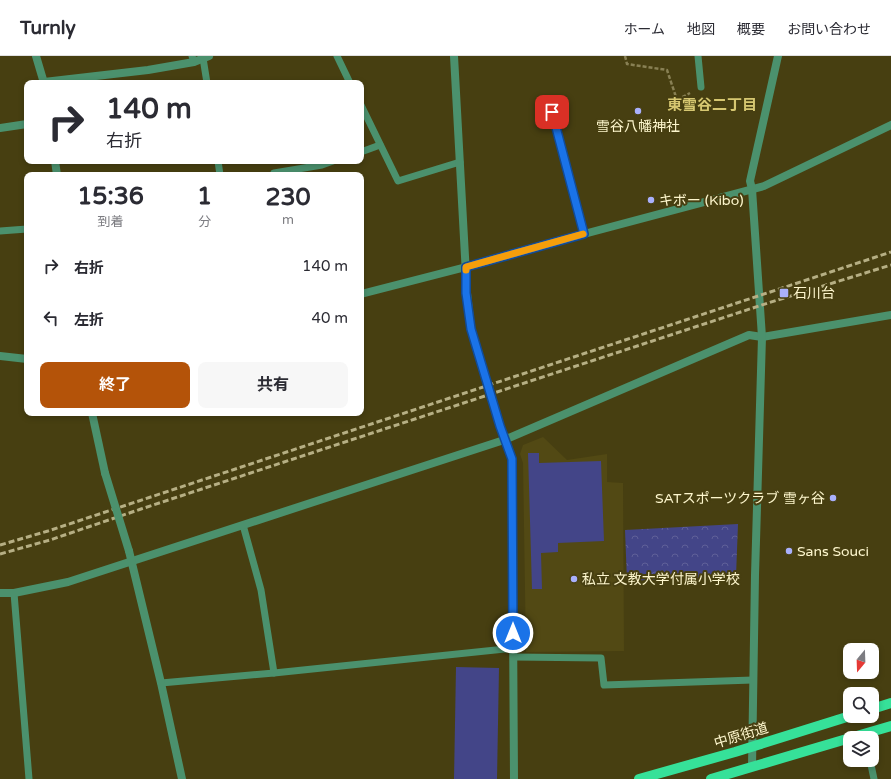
<!DOCTYPE html>
<html lang="ja">
<meta charset="utf-8">
<style>
body{margin:0;font-family:"Varela Round","Noto Sans JP",sans-serif;background:#f7f7f7;color:#2b2b33;height:100vh;display:flex;flex-direction:column;font-size:15px;white-space:nowrap}
*{box-sizing:border-box;margin:0}
p{font-size:13px;color:#7c7c81}
.icon{flex:none;width:22px;height:22px;fill:none;stroke:currentColor;stroke-width:2;stroke-linecap:round;stroke-linejoin:round}
.map{position:relative;flex:1;overflow:hidden}
.side{position:absolute;left:24px;top:116px;width:340px;height:244px;display:flex;flex-direction:column;background:#fff;border-radius:8px;box-shadow:0 2px 6px #0003}
.side>*{flex:none}
.top-card{position:absolute;left:24px;top:24px;width:340px;height:84px;border-radius:8px;box-shadow:0 2px 6px #0003;background:#fff;color:#2b2b33;overflow:hidden}
.needle{width:26px;rotate:199deg}
.controls{position:absolute;left:843px;top:587px;display:grid;gap:8px}
.controls a{display:grid;place-items:center;width:36px;height:36px;border-radius:8px;background:#fff;box-shadow:0 2px 6px #0003;font-size:20px}
.pin{position:absolute;display:grid;place-items:center;width:34px;height:34px;color:#fff;margin:-17px;border-radius:8px;box-shadow:0 2px 6px #0006}
.me{position:absolute;width:44px;margin:-22px;rotate:0deg;stroke-linejoin:round;filter:drop-shadow(0 0 3px #0008)}
.turn{display:flex;align-items:center;gap:14px;height:84px;padding:0 16px;font-size:18px}
.turn .icon{width:52px;height:52px;stroke-width:2.5}
.turn b{display:block;font-size:28px;line-height:34px}
.eta{display:flex;justify-content:space-evenly;align-items:center;height:68px;text-align:center}
.eta b{font-size:24px;font-weight:700;line-height:28px}
.action{display:flex;gap:8px;margin-top:auto;padding:8px 16px}
.action a{flex:1;height:46px;border-radius:8px;background:#b45309;color:#fff;font-size:16px;font-weight:700;line-height:46px;text-align:center}
.action a+a{background:#f7f7f7;color:#2b2b33}
ul{padding:0;list-style:none}
li{display:flex;align-items:center;gap:12px;height:52px;padding:0 16px}
li div{flex:1}
li b{display:block;font-size:15px}
li em{font-style:normal}
header{display:flex;align-items:center;gap:24px;box-sizing:border-box;height:56px;padding:0 20px;background:#fff;border-bottom:1px solid #e1e1e2}
header strong{font-size:19px}
nav{display:flex;gap:22px;margin-inline-start:auto;font-size:14px}
.map>svg:first-child{display:block}
.built{fill:#524914}
.park{fill:url(#park-crowns)}
.pitch{fill:#434588}
.lines{fill:none;stroke-linecap:round;stroke-linejoin:round}
.path{stroke:#888054;stroke-width:2.5;stroke-dasharray:4 2;stroke-linecap:butt}
.service{stroke:#4b916d;stroke-width:7}
.minor{stroke:#4b916d;stroke-width:8}
.tertiary{stroke:#4b916d;stroke-width:8}
.primary{stroke:#36e199;stroke-width:10}
.rail{stroke:#b6af84;stroke-width:3;stroke-dasharray:6 3;stroke-linecap:butt}
.minor-bridge{stroke:#4b916d;stroke-width:8}
.tertiary-bridge{stroke:#4b916d;stroke-width:8}
.route-casing{stroke:#114b97;stroke-width:10}
.route{stroke:#1a73e8;stroke-width:7}
.slow{stroke:#f59e0b;stroke-width:7}
.poi-dot{fill:#a9b0fc;stroke:#473f11;stroke-width:1.5}
.labels{text-anchor:middle;stroke-width:4;stroke-linejoin:round;paint-order:stroke}
.poi-label{font-size:14px;fill:#fdf6cd;stroke:#473f11;text-anchor:start}
.street-label{font-size:14px;fill:#fdf6cd;stroke:#473f11}
.neighbourhood-label{font-size:15px;font-weight:bold;fill:#d6c771;stroke:#473f11}
</style>
<header>
<strong>Turnly</strong>
<nav><a>ホーム</a><a>地図</a><a>概要</a><a>お問い合わせ</a></nav>
</header>
<div class="map">
<svg width="891" height="723" viewBox="0 0 891 723">
<defs>
<pattern id="park-crowns" width="20" height="18" patternUnits="userSpaceOnUse"><rect width="20" height="18" fill="#434588"/><path d="M2 6a3 3 0 1 1 6 0M12 15a3 3 0 1 1 6 0" fill="none" stroke="#5f6098"/></pattern>
</defs>
<rect width="100%" height="100%" fill="#473f11"/>
<polygon class="built" points="543,381 567,404 607,398 607,426 623,427 624,595 526,596 523,407 520,398 523,389"/>
<polygon class="park" points="738,468 736,520 627,525 625,474"/>
<g class="pitch">
<polygon points="528,397 539,397 539,407 601,405 604,485 558,487 558,496 541,497 542,533 532,533"/>
<polygon points="456,611 499,612 497,723 454,723"/>
</g>
<g class="lines">
<g class="path">
<polyline points="625,0 627,8 667,14 677,44 702,51"/>
<polyline points="677,44 690,37"/>
</g>
<g class="service">
<polyline points="192,0 194,6"/>
<polyline points="337,0 350,27"/>
<polyline points="698,0 701,31"/>
<polyline points="203,2 207,27"/>
<polyline points="361,49 398,125 460,106"/>
<polyline points="552,56 584,178"/>
<polyline points="361,96 380,89"/>
<polyline points="218,105 220,119"/>
<polyline points="274,117 322,109 333,105"/>
<polyline points="0,175 27,173"/>
<polyline points="243,469 261,534 274,617"/>
<polyline points="14,537 29,723"/>
<polyline points="514,601 601,602 604,629 753,624"/>
<polyline points="161,627 274,617 514,592"/>
<polyline points="870,704 874,723"/>
</g>
<g class="minor">
<polyline points="454,0 467,237 471,273 476,291"/>
<polyline points="44,26 148,14 194,6 209,0"/>
<polyline points="0,72 27,68"/>
<polyline points="361,238 466,211 584,178 764,130 891,69"/>
<polyline points="0,300 27,303"/>
<polyline points="500,370 512,403 514,723"/>
<polyline points="0,537 14,537 68,526 504,384 749,279 762,281 891,259"/>
<polyline points="752,711 755,519 762,281 752,133 750,125 778,0"/>
</g>
<g class="tertiary">
<polyline points="36,0 44,27"/>
<polyline points="55,105 57,119"/>
<polyline points="92,357 105,417"/>
<polyline points="129,495 161,627 182,723"/>
</g>
<g class="primary">
<polyline points="872,653 891,647"/>
<polyline points="850,682 891,670"/>
<polyline points="639,723 735,696 850,660"/>
<polyline points="711,723 850,682"/>
</g>
<g class="rail">
<polyline points="0,489 48,475 891,196"/>
<polyline points="0,498 50,484 141,453 768,247 891,209"/>
</g>
<polyline class="minor-bridge" points="476,291 500,370"/>
<polyline class="tertiary-bridge" points="105,417 129,495"/>
</g>
<g class="lines">
<defs>
<polyline id="route" points="513,577 512,403 500,370 471,273 466,237 466,211 584,178 552,56"/>
</defs>
<use href="#route" class="route-casing"/>
<use href="#route" class="route"/>
<polyline class="slow" points="466,214 466,211 583,178"/>
</g>
<g class="poi-dot">
<circle cx="638" cy="55" r="4"/>
<circle cx="651" cy="144" r="4"/>
<rect x="779" y="232" width="10" height="10" rx="2"/>
<circle cx="833" cy="442" r="4"/>
<circle cx="789" cy="495" r="4"/>
<circle cx="574" cy="523" r="4"/>
</g>
<g class="labels">
<g class="poi-label">
<text x="638" y="75" text-anchor="middle">雪谷八幡神社</text>
<text x="659" y="149">キボー (Kibo)</text>
<text x="793" y="242">石川台</text>
<text x="825" y="447" text-anchor="end">SATスポーツクラブ 雪ヶ谷</text>
<text x="797" y="500">Sans Souci</text>
<text x="582" y="528">私立 文教大学付属小学校</text>
</g>
<g class="street-label">
<text transform="translate(741 679) rotate(-17)" y="5">中原街道</text>
</g>
<g class="neighbourhood-label">
<text x="712" y="54">東雪谷二丁目</text>
</g>
</g>
</svg>
<div class="controls">
<a><svg class="needle" viewBox="-14 -14 28 28"><path d="M0-13l5 13h-10z" fill="#e53935"/><path d="M0 13l5-13h-10z" fill="#7c7c81"/></svg></a>
<a><svg class="icon" aria-label="search" viewBox="0 0 24 24"><circle cx="10" cy="10" r="6"/><path d="M15 15l6 6"/></svg></a>
<a><svg class="icon" aria-label="layers" viewBox="0 0 24 24"><path d="M12 4l9 5-9 5-9-5zM3 14l9 5 9-5"/></svg></a>
</div>
<div class="pin" style="left:552px;top:56px;background:#d93025"><svg class="icon" aria-label="arrive" viewBox="0 0 24 24"><path d="M6 21V4h12l-3 4 3 4H6"/></svg></div>
<svg class="me" style="left:513px;top:577px" viewBox="-20 -20 40 40"><circle r="17" fill="#1a73e8" stroke="#fff" stroke-width="3"/><path d="M0-11L8 9 0 5-8 9z" fill="#fff"/></svg>
<div class="top-card">
<div class="turn"><svg class="icon" aria-label="right" viewBox="0 0 24 24"><path d="M7 20v-9h11M14 6l5 5-5 5"/></svg><div><b>140 m</b>右折</div></div>
</div>
<section class="side">
<div class="eta">
<div><b>15:36</b><p>到着</p></div>
<div><b>1</b><p>分</p></div>
<div><b>230</b><p>m</p></div>
</div>
<ul>
<li><svg class="icon" aria-label="right" viewBox="0 0 24 24"><path d="M7 20v-9h11M14 6l5 5-5 5"/></svg><div><b>右折</b></div><em>140 m</em></li>
<li><svg class="icon" aria-label="left" viewBox="0 0 24 24"><path d="M17 20v-9H6M10 6l-5 5 5 5"/></svg><div><b>左折</b></div><em>40 m</em></li>
</ul>
<div class="action"><a>終了</a><a>共有</a></div>
</section>
</div>
